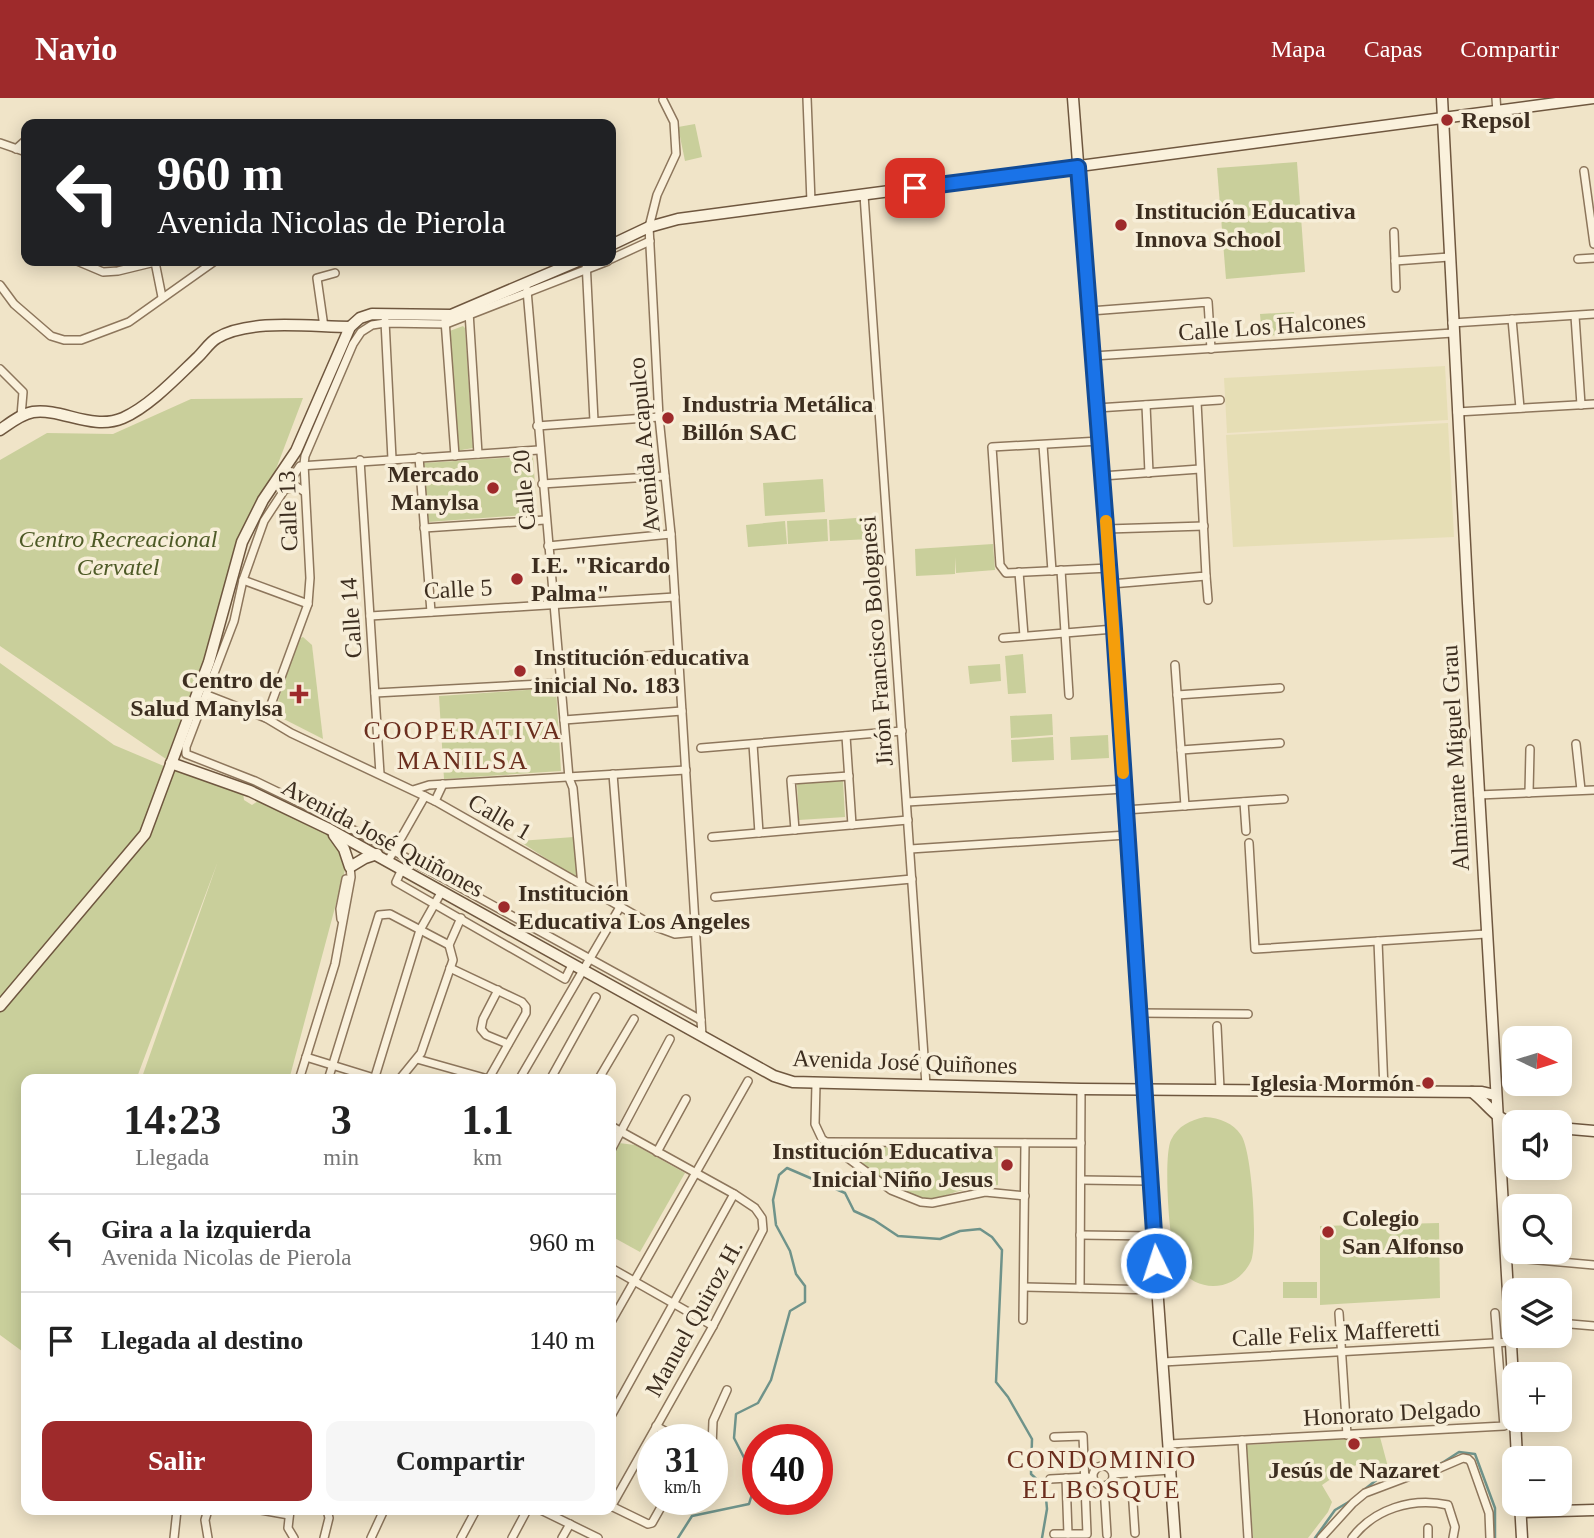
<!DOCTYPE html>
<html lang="es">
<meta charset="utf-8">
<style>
body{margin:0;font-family:"Times New Roman",serif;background:#f6f6f6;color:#222;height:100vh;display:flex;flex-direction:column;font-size:26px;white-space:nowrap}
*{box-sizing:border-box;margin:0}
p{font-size:23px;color:#767676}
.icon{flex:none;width:38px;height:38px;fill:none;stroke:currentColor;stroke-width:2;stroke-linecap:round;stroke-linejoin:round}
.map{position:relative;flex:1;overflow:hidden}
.side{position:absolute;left:21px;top:976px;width:595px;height:441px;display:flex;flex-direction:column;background:#fff;border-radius:14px;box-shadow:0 4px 18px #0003}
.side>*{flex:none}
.top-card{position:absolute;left:21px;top:21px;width:595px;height:147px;border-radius:14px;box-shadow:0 4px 18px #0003;background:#202124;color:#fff;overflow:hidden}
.needle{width:46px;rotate:94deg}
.controls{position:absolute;left:1502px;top:928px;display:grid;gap:14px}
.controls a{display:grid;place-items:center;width:70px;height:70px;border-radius:14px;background:#fff;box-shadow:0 4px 18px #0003;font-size:35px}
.speed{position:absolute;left:637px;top:1326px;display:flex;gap:14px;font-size:35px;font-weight:700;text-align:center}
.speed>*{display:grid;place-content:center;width:91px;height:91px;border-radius:50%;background:#fff;box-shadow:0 4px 18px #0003;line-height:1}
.speed small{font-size:18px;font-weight:400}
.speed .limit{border:10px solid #d22;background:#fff;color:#111}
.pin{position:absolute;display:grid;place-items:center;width:60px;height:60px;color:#fff;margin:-30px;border-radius:14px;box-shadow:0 4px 10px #0006}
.me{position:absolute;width:77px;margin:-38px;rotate:356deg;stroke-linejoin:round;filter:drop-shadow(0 0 5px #0008)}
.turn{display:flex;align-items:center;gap:24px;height:147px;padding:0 21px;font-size:32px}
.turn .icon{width:91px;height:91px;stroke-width:2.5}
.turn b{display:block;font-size:49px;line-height:60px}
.eta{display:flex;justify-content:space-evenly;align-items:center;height:119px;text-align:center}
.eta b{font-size:42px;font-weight:700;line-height:49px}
.primary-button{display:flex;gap:14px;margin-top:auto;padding:14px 21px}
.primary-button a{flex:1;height:80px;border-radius:14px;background:#9e2a2b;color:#fff;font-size:28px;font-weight:700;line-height:80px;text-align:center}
.primary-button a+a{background:#f6f6f6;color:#222}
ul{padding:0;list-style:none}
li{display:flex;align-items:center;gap:21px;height:98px;padding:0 21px;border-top:2px solid #e0e0e0}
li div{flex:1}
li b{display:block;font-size:26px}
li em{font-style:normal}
header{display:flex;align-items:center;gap:42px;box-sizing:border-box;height:98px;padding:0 35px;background:#9e2a2b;color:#fff}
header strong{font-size:33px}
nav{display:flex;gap:38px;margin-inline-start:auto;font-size:24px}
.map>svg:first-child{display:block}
.farmland{fill:#e6deb5}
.green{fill:#c9cf9b}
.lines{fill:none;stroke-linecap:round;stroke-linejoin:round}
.stream{stroke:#6f938a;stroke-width:2.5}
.street-casing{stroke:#8d765c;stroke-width:10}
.secondary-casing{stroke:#6f573f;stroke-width:13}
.street{stroke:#faf1dc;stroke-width:7}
.secondary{stroke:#faf1dc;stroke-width:10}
.route-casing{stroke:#114b97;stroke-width:18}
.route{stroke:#1a73e8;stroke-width:12}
.slow{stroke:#f59e0b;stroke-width:12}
.poi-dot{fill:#9e2a2b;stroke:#f7eed8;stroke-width:2.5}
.labels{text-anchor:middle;stroke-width:7;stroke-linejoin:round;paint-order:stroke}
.poi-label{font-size:24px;font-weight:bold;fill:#3d2e20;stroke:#f7eed8;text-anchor:start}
.street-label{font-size:24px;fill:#3d2e20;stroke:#f7eed8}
.park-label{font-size:24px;font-style:italic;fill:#4d5a26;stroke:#f7eed8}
.neighbourhood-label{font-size:26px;letter-spacing:2px;fill:#6b2e1e;stroke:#f7eed8}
</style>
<header>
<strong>Navio</strong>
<nav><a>Mapa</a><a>Capas</a><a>Compartir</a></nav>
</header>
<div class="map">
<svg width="1594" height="1440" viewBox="0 0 1594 1440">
<rect width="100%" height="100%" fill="#f0e4c8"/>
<g class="farmland">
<polygon points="1445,268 1448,322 1227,335 1224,280"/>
<polygon points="1448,325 1454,439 1233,449 1226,337"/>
</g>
<g class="green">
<polygon points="695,26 702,59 685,63 678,29"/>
<polygon points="1297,64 1305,174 1226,181 1217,70"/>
<polygon points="1294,214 1295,236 1262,238 1260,216"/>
<polygon points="463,228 465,230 473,350 456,353 447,234"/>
<polygon points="303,300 166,661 0,548 0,362 47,335 113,336 191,301"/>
<polygon points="533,358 537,416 428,424 424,365"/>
<polygon points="823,381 825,414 765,418 763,385"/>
<polygon points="869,419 870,441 830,443 829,422"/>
<polygon points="827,421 828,443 788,446 787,423"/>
<polygon points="785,423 787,446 748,449 746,427"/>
<polygon points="993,446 995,472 956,475 955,459 955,476 916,478 915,451"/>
<polygon points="303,539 312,547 323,641 274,616 298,541"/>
<polygon points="1023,556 1026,595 1008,596 1005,558"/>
<polygon points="0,565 114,647 178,674 243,695 244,702 252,707 258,703 330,737 344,760 345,772 289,982 141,982 218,763 136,982 26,982 26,1256 0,1237"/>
<polygon points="1000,566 1001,583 970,586 968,568"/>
<polygon points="556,590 561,673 444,681 439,598"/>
<polygon points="1052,616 1053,637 1011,640 1010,618"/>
<polygon points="1108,637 1109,660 1071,662 1070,639"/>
<polygon points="1053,639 1054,662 1012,664 1011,642"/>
<polygon points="843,683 845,719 799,722 797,686"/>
<polygon points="574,739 578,781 519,743"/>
<path d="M 1205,1019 C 1220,1020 1233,1025 1241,1037 C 1252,1052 1258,1146 1251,1163 C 1244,1178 1230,1188 1213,1188 C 1199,1188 1185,1180 1178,1168 C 1169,1152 1163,1058 1171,1042 C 1178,1028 1190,1022 1205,1019 Z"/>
<polygon points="619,1045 635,1047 685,1075 640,1154 611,1138 611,1059"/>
<path d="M 847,1047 L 998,1048 L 998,1087 C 985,1089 971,1090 959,1093 C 948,1096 939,1101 927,1101 C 897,1101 868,1074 846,1056 L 844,1050 Z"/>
<polygon points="1439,1125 1440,1200 1320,1207 1320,1128"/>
<rect x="1283" y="1184" width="34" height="16"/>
<polygon points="1380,1339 1388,1369 1371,1374 1367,1364 1347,1370 1322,1387 1332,1404 1328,1414 1308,1440 1253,1440 1246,1347"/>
</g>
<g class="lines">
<g class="stream">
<polyline points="1365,1391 1379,1380 1442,1365 1459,1354 1475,1356 1495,1410 1495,1440"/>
<polyline points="678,1440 692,1418 749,1406 756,1383 734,1340 736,1316 758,1305 771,1282 790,1213 805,1204 805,1188 796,1176 790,1153 776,1127 773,1102 779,1077 787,1070 845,1095 854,1113 874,1122 898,1138 940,1141 960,1133 980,1131 992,1139 1002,1152 996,1284 1008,1299 1032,1341 1031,1376 1045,1389 1047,1411 1042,1440"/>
<polyline points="1315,1440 1335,1412 1352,1402"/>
</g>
<defs>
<g id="street">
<polyline points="807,0 811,104"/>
<polyline points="1496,0 1497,14"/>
<polyline points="663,2 674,24 676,56 657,97 649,129 659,319 671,436 702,938"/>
<polyline points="0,45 26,54"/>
<polyline points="16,51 26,42"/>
<polyline points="1584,73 1594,146"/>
<polyline points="864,97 926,987"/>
<polyline points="1394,134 1396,190"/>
<polyline points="611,161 650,143"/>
<polyline points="1578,161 1594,160"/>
<polyline points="77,163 103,174 118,173 159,163"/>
<polyline points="586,163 594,323"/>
<polyline points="1395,163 1449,159"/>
<polyline points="155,164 162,199"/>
<polyline points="0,187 14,206 51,238 64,242 81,242 129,224 215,163"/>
<polyline points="527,192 569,680 573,690 582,788"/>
<polyline points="1090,213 1208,204 1211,251"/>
<polyline points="469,214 478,356"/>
<polyline points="1575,218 1581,307"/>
<polyline points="1512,221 1520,310"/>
<polyline points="445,222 455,358"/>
<polyline points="385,223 392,361"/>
<polyline points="1452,225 1594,216"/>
<polyline points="324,229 317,180 335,175"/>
<polyline points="1093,258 1453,235"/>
<polyline points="0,271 23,294 21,318"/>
<polyline points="1146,307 1149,375"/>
<polyline points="1097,310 1220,302"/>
<polyline points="1457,314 1594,306"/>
<polyline points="537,328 659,319"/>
<polyline points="1100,343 992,349 1000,467 1006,475 1109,470"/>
<polyline points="1043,347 1052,473"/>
<polyline points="539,352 300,368 264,423 243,482 234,523 186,649 186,656 255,683 311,710 394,753 701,922"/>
<polyline points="419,359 431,514"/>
<polyline points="360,362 380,676"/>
<polyline points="1102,378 1200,371"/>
<polyline points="542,386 665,378"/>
<polyline points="284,391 297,389 305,394"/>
<polyline points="424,430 545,422"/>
<polyline points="1107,431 1204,428"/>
<polyline points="548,448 671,436"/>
<polyline points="1061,472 1069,597"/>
<polyline points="1019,474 1024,538"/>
<polyline points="1206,478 1208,502"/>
<polyline points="243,482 308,506"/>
<polyline points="1111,486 1206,478 1197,304"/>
<polyline points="370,518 675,499"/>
<polyline points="1003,540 1114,531"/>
<polyline points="558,563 679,556"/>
<polyline points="1175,567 1185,708"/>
<polyline points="375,595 560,585"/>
<polyline points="207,597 266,620 291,635 435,703 656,829 675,836 697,834"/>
<polyline points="1177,597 1280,590"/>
<polyline points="266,620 308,506 310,480 304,366 305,358 353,246 361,234 372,227 385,225 446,226 608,163"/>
<polyline points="564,622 682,613"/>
<polyline points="846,638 852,727"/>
<polyline points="753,646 759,735"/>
<polyline points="1576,646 1581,692"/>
<polyline points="701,650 902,633"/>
<polyline points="1181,652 1280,645"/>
<polyline points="413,692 429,687 686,672"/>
<polyline points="1529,695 1530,651"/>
<polyline points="1478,697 1594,692"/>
<polyline points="435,703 443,686"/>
<polyline points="907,704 1124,691"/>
<polyline points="1244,704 1246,733"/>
<polyline points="1125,712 1284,701"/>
<polyline points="795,732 791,682 849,678"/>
<polyline points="712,739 908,722"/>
<polyline points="1249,745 1255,851 1486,836"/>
<polyline points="910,751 1127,737"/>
<polyline points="388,763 425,698"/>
<polyline points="402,771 396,784 565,881 572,867"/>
<polyline points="715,799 912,781"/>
<polyline points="341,821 340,811 346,781"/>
<polyline points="1378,843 1384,992"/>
<polyline points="450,870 522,904 526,909 526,915 488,982"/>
<polyline points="498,892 483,921 481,931 486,937 508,946"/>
<polyline points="1138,915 1248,916"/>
<polyline points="1217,928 1220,991"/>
<polyline points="306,959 374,980"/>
<polyline points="417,961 488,981"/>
<polyline points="299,982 335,866 351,779 350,769"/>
<polyline points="328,982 379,817 390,816 449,847"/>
<polyline points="374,982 420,832 442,793"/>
<polyline points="399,982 421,955 453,862 449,847 461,820"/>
<polyline points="519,982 620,809 622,790 613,676"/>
<polyline points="550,982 596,899"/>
<polyline points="598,982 634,921"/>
<polyline points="816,986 815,1026 822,1041 891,1092 921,1104 932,1105 985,1094 1025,1098"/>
<polyline points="611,1028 734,1096 755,1110 762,1120 763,1132 713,1228 611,1409"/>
<polyline points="826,1044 1081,1045"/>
<polyline points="611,1052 670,941"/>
<polyline points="657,1054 686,1001"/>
<polyline points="1081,1082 1150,1083"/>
<polyline points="1080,1137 1154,1138"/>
<polyline points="1505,1159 1594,1167"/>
<polyline points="611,1170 713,1228"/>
<polyline points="1024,1189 1158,1192"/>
<polyline points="1080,1190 1081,991"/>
<polyline points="1339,1215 1347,1337"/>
<polyline points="1023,1222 1025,1045"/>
<polyline points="611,1224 748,983"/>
<polyline points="1559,1225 1594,1228"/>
<polyline points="1163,1264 1511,1244"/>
<polyline points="611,1318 734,1096"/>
<polyline points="656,1328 681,1342"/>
<polyline points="1242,1342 1248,1440"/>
<polyline points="1169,1346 1504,1328 1495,1215"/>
<polyline points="712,1349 713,1323 727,1292"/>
<circle cx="1103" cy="1378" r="10"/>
<polyline points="1131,1375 1135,1435"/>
<polyline points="1113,1376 1170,1372"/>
<polyline points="1066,1380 1068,1436"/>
<polyline points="1050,1381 1088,1379"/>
<polyline points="1104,1388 1107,1437"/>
<polyline points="611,1408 648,1426 652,1425 665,1402"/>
<polyline points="208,1412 205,1422 208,1440"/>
<polyline points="261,1412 289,1417"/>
<polyline points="290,1412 288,1430 294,1440"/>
<polyline points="541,1412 598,1440"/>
<polyline points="1054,1436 1087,1436 1083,1338 1054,1339"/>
<polyline points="174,1440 177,1412"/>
<polyline points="324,1440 329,1420 327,1412"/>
<polyline points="371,1440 384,1412"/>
<polyline points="461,1440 476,1412"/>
<polyline points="512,1440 527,1412"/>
<polyline points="562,1440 570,1426"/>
<polyline points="1321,1440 1353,1405 1365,1395 1410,1378 1428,1375 1463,1360 1468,1361 1471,1364 1489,1415 1490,1440"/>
<path d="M 1352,1440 C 1374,1411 1412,1399 1448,1407 L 1455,1429 L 1453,1440"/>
<polyline points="1428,1440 1428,1430"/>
</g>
<g id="secondary">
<polyline points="1073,0 1114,531 1143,992 1175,1440"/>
<polyline points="1442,0 1468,505 1514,1298"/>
<polyline points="611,147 649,129 678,121 1594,0"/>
<path d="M 0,332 C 10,325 21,316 33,314 C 62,310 92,333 123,320 C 150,308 177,279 198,259 C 204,253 210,244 217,240 C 250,220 312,229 350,229"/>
<polyline points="171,665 250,693 329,731 774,978 793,984 1081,991 1482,994 1495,997"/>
<polyline points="334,737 344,751 350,769 365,760 377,756"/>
<polyline points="0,908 145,736 209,564 242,444 263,402 296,353 350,229 360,220 372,216 451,217 578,163"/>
<path d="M 1472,994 C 1487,1005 1495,1021 1514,1026"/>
<polyline points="1559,1030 1594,1033"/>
<polyline points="1515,1321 1517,1360"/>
<polyline points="1520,1405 1522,1440"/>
<polyline points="1520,1414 1594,1412"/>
</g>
</defs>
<use href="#street" class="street-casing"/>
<use href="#secondary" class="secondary-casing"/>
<use href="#street" class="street"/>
<use href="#secondary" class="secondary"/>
</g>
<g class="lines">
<defs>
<polyline id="route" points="915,90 1078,69 1114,531 1156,1165"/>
</defs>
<use href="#route" class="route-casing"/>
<use href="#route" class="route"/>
<polyline class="slow" points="1106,423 1123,675"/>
</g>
<g class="poi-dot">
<circle cx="1447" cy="22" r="7"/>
<circle cx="1121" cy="127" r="7"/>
<circle cx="668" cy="320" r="7"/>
<circle cx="493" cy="390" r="7"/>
<circle cx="517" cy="481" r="7"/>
<circle cx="520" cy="573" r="7"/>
<path d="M295.5 585.5h7v7h7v7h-7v7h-7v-7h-7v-7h7z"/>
<circle cx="504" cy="809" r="7"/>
<circle cx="1428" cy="985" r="7"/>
<circle cx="1007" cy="1067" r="7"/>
<circle cx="1328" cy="1134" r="7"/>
<circle cx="1354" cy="1346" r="7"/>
</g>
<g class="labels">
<g class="poi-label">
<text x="1461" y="30">Repsol</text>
<text x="1135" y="121">Institución Educativa<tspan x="1135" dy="28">Innova School</tspan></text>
<text x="682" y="314">Industria Metálica<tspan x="682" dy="28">Billón SAC</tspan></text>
<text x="479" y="384" text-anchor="end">Mercado<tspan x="479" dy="28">Manylsa</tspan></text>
<text x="531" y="475">I.E. "Ricardo<tspan x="531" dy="28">Palma"</tspan></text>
<text x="534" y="567">Institución educativa<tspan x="534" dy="28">inicial No. 183</tspan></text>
<text x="283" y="590" text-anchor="end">Centro de<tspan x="283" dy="28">Salud Manylsa</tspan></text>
<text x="518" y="803">Institución<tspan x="518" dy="28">Educativa Los Angeles</tspan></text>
<text x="1414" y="993" text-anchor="end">Iglesia Mormón</text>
<text x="993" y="1061" text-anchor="end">Institución Educativa<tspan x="993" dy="28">Inicial Niño Jesus</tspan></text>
<text x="1342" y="1128">Colegio<tspan x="1342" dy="28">San Alfonso</tspan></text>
<text x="1354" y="1380" text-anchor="middle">Jesús de Nazaret</text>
</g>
<g class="street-label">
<text transform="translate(1272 228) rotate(-4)" y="8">Calle Los Halcones</text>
<text transform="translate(644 347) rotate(-95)" y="8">Avenida Acapulco</text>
<text transform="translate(524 392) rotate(-95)" y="8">Calle 20</text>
<text transform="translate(288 413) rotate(-92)" y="8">Calle 13</text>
<text transform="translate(458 491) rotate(-3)" y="8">Calle 5</text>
<text transform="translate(351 520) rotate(-94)" y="8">Calle 14</text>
<text transform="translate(876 543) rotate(-94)" y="8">Jirón Francisco Bolognesi</text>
<text transform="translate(1455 660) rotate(-93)" y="8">Almirante Miguel Grau</text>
<text transform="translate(500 719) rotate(30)" y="8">Calle 1</text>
<text transform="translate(383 740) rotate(28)" y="8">Avenida José Quiñones</text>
<text transform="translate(905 964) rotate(2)" y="8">Avenida José Quiñones</text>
<text transform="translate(694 1220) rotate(-61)" y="8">Manuel Quiroz H.</text>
<text transform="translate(1336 1235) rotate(-3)" y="8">Calle Felix Mafferetti</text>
<text transform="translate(1392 1315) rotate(-3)" y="8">Honorato Delgado</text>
</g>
<g class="park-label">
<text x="118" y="449">Centro Recreacional<tspan x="118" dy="28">Cervatel</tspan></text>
</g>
<g class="neighbourhood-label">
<text x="463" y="641">COOPERATIVA<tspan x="463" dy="30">MANILSA</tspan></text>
<text x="1102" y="1370">CONDOMINIO<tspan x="1102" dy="30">EL BOSQUE</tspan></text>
</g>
</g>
</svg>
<div class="controls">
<a><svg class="needle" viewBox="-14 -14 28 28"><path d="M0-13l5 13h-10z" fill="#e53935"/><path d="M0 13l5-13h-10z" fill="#767676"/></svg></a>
<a><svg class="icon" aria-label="sound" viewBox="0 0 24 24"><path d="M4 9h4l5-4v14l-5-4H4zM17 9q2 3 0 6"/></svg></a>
<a><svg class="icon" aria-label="search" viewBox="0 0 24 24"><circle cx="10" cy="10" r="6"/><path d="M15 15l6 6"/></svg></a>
<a><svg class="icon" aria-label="layers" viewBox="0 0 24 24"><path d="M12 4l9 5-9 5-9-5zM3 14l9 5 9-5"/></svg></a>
<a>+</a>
<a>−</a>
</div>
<div class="speed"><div>31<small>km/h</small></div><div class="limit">40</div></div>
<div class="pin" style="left:915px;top:90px;background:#d93025"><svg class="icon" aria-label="arrive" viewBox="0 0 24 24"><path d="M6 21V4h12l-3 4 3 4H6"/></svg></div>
<svg class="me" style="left:1156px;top:1165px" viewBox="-20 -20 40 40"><circle r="17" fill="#1a73e8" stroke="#fff" stroke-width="3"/><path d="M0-11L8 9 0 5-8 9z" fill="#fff"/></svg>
<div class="top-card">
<div class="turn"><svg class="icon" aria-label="left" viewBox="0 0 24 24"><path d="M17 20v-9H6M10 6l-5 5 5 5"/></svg><div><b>960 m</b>Avenida Nicolas de Pierola</div></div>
</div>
<section class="side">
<div class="eta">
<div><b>14:23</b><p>Llegada</p></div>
<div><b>3</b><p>min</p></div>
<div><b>1.1</b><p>km</p></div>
</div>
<ul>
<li><svg class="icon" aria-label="left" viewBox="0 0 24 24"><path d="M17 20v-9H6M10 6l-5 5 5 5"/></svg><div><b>Gira a la izquierda</b><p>Avenida Nicolas de Pierola</p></div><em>960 m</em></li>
<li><svg class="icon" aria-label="arrive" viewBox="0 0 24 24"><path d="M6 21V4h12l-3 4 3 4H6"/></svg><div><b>Llegada al destino</b></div><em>140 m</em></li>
</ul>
<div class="primary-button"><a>Salir</a><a>Compartir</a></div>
</section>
</div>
